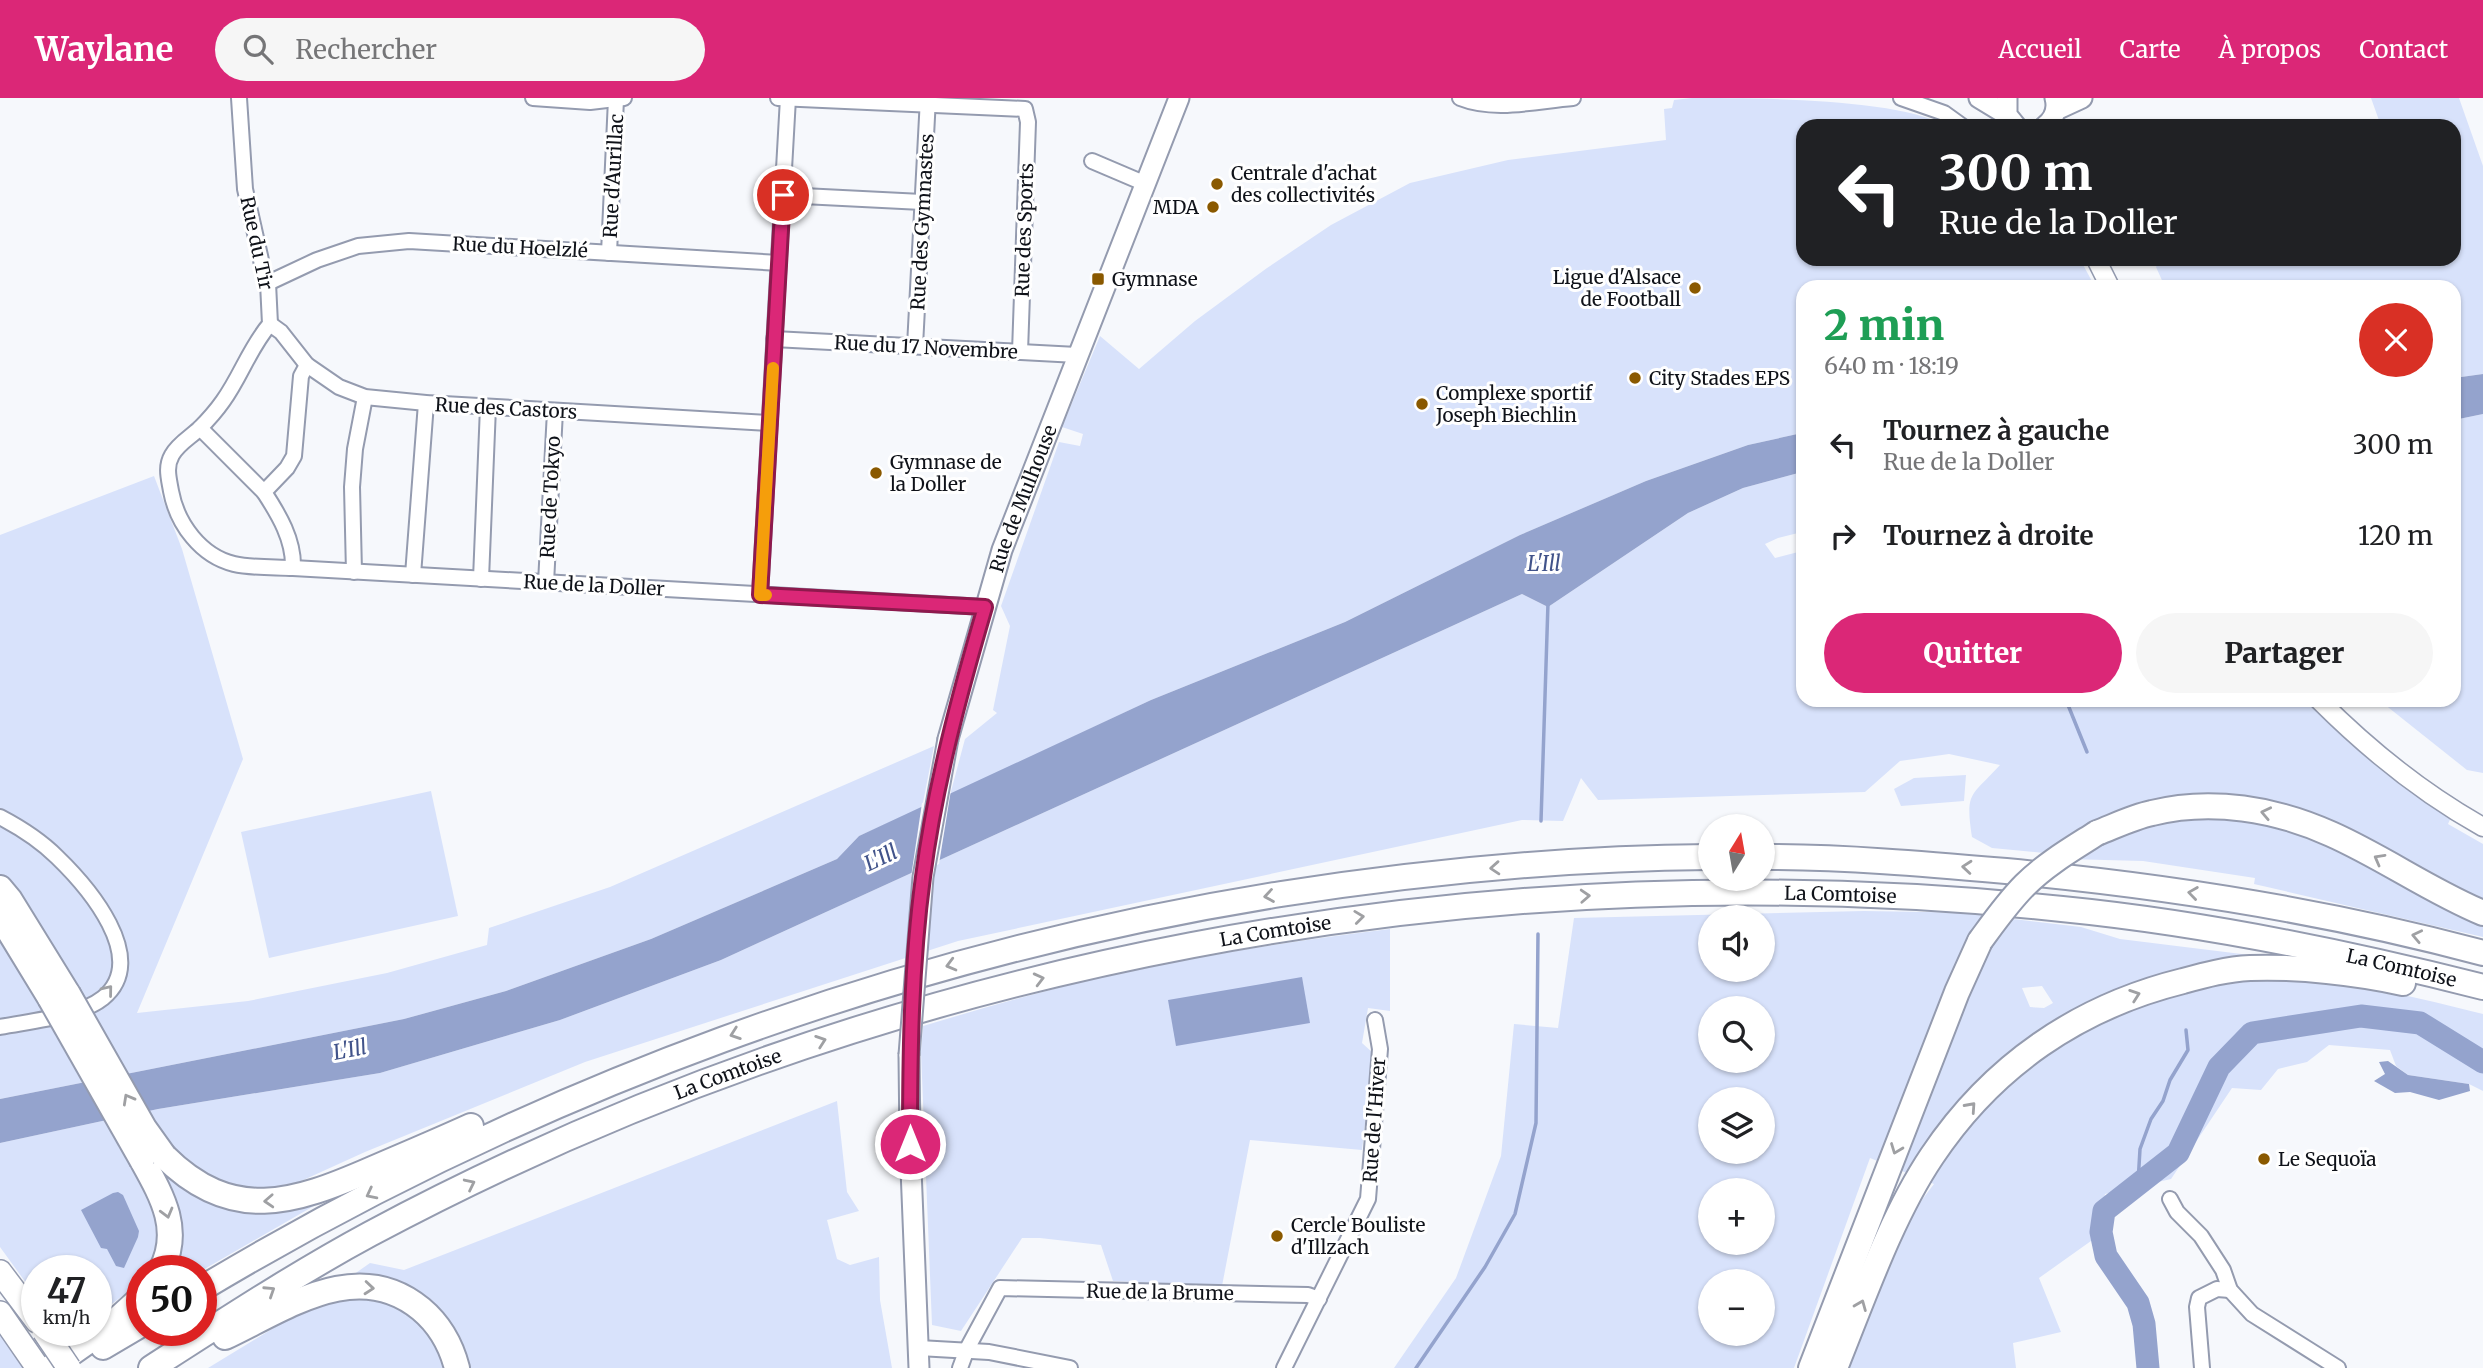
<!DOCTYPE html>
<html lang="fr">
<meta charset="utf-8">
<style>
body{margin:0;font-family:Merriweather,serif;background:#f6f6f6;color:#202124;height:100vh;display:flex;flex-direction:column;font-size:26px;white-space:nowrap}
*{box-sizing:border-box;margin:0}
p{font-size:23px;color:#757577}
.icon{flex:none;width:38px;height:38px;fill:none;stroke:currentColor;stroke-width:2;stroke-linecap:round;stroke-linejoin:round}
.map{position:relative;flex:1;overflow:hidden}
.details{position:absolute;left:1796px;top:182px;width:665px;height:427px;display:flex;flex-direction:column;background:#fff;border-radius:21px;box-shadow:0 2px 5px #0004}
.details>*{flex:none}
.top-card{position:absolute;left:1796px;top:21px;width:665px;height:147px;border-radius:21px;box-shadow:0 2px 5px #0004;background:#202124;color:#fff;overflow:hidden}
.needle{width:46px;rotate:11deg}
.tools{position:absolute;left:1698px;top:716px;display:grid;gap:14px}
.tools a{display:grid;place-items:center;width:77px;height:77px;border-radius:50%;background:#fff;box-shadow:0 2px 5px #0004;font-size:35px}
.speed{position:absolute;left:21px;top:1157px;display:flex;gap:14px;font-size:35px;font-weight:700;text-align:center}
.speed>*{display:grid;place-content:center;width:91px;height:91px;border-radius:50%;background:#fff;box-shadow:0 2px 5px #0004;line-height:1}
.speed small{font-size:18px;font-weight:400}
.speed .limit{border:10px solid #d22;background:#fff;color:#111}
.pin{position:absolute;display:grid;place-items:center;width:60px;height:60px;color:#fff;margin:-30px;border:4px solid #fff;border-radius:50%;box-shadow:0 2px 7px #0007}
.me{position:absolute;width:77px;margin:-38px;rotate:0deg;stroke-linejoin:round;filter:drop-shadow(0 0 5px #0008)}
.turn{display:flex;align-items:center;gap:24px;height:147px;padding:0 28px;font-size:32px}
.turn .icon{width:91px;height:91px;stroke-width:2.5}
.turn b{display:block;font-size:49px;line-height:60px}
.round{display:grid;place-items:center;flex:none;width:74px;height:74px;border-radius:37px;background:#f6f6f6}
.overview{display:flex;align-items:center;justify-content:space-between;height:119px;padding:0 28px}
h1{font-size:42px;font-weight:800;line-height:52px;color:#1e9e55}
.button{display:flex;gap:14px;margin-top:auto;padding:14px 28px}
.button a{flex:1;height:80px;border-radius:42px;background:#db2777;color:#fff;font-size:28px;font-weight:800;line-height:80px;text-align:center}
.button a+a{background:#f6f6f6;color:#202124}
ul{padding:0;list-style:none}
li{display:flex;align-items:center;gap:21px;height:91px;padding:0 28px}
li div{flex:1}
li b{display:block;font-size:26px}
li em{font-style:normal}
header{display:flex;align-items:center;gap:42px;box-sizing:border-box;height:98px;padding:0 35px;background:#db2777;color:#fff}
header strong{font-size:33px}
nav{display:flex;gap:38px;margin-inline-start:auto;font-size:24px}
.search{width:490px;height:63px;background:#f6f6f6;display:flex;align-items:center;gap:18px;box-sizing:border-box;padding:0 24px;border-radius:38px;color:#757577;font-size:26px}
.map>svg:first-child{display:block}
.green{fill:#d8e2fb;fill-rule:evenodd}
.water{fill:#94a3cd}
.pier{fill:#f6f8fc}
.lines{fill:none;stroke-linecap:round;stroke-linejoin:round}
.stream{stroke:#94a3cd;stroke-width:3.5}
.river{stroke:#94a3cd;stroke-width:23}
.minor-casing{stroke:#949baf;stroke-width:18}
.tertiary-casing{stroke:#949baf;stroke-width:21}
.secondary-casing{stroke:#949baf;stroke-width:23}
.trunk-casing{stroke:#949baf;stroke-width:26}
.motorway-casing{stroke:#949baf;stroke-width:28}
.minor{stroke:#fff;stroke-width:14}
.tertiary{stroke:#fff;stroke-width:18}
.secondary{stroke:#fff;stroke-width:19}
.trunk{stroke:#fff;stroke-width:23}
.motorway{stroke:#fff;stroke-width:24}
.secondary-bridge-casing{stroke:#949baf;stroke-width:23;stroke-linecap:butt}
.trunk-bridge-casing{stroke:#949baf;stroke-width:26;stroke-linecap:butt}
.motorway-bridge-casing{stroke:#949baf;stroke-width:28;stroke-linecap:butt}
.secondary-bridge{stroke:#fff;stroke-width:19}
.trunk-bridge{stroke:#fff;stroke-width:23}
.motorway-bridge{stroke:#fff;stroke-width:24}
.oneway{stroke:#9fa0a3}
.route-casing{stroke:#8e194d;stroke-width:18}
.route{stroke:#db2777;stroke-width:12}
.slow{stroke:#f59e0b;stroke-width:12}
.poi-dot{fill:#8a5900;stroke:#fff;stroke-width:2.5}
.labels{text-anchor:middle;stroke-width:6;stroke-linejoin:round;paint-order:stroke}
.poi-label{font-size:19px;fill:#0f1219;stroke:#fff;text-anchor:start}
.street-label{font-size:19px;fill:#0f1219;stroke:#fff}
.water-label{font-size:21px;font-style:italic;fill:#41538a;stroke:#fff}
</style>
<header>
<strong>Waylane</strong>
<div class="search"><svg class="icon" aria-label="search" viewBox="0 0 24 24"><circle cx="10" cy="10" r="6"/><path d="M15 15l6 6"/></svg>Rechercher</div>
<nav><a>Accueil</a><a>Carte</a><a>À propos</a><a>Contact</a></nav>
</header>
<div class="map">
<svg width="2483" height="1270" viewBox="0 0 2483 1270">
<rect width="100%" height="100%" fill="#f6f8fc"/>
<g class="green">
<path d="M 1692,0 C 1750,0 1902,0 1945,28 L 1802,28 L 1802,161 L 2080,161 L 2095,189 L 1802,189 L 1802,335 L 1748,347 L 1646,383 L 1520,437 L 1345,524 L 1151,602 L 950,697 L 965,641 L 997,615 L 993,612 L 1010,528 L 1001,508 L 1059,344 L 1080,348 L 1083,336 L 1062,329 L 1100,238 L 1139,271 L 1195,223 L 1267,170 L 1331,127 L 1410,85 L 1508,62 L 1666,42 L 1664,11 L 1672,10 L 1674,2 Z"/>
<polygon points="2371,0 2459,0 2483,68 2483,276 2454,280 2454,189 2165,189 2156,169 2161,161 2454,161 2454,28 2381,28"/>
<polygon points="2483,316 2483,675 2467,672 2379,602 2454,602 2454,322"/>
<path d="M 1802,374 L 1802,434 L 1778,440 L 1765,446 L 1775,460 L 1802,453 L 1802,602 L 2154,602 L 2162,605 L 2167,602 L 2310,602 L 2351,644 L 2410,692 L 2452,717 L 2448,726 L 2483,746 L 2483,804 L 2326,721 L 2296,709 L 2245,698 L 2215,696 L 2168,699 L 2145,704 L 2086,727 L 2044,755 L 1992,750 L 1972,739 C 1965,693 1971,699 2000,667 L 1949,656 L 1900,663 L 1865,694 L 1598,702 L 1581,680 L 1563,723 L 1522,722 L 958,843 L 585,964 L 365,1054 L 299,1084 L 272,1089 L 245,1089 L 216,1081 L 211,1100 L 338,1094 L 201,1173 L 142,1172 L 142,1183 L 96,1218 L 96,1172 L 37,1172 L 37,1200 L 0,1149 L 0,1045 L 158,1011 L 380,975 L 560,922 L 721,862 L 1522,496 L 1548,509 L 1688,415 L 1743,390 Z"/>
<polygon points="154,378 182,451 243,661 137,915 248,903 387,875 487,847 489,830 610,789 934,648 922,710 859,738 837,761 651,841 506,893 404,921 0,1001 0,437"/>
<polygon points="1966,677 1964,703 1901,708 1894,691 1914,680"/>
<polygon points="431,693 458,818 269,860 241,734"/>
<polygon points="2202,717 2278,724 2483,820 2483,839 2254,786 2255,780 2143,763 2066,761 2121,732"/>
<path d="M 1864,813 L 1987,815 L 2005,820 L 2081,829 L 2120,841 L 2298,863 L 2168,894 C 2196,890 2225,882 2253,881 C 2332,878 2408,897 2483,916 L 2483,993 L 2469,986 L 2408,977 L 2396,968 L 2390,952 L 2329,947 L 2307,964 L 2278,971 L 2261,992 L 2232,990 L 2171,1081 L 2105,1096 L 2098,1138 L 2039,1180 L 2061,1234 L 2013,1245 L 2016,1270 L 1847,1270 L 1905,1124 L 1934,1086 L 1870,1060 L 1794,1270 L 1394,1270 L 1456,1180 L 1501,1058 L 1514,926 L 1558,930 L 1574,820 ZM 1710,819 L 1762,819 L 1762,872 L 1710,872 ZM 2042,888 L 2053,905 L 2044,910 L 2030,909 L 2022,890 ZM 1710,910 L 1762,910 L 1762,962 L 1710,962 ZM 1710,1001 L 1762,1001 L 1762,1054 L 1710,1054 ZM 1710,1092 L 1762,1092 L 1762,1144 L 1710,1144 ZM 1710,1183 L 1762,1183 L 1762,1236 L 1710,1236 Z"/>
<path d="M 1390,831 L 1390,913 L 1368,910 L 1362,945 L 1373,955 L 1362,1052 L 1250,1042 L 1222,1188 L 1113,1183 L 1101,1147 L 1040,1140 L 1022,1140 L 961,1233 L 932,1227 L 921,954 L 923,928 C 960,917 997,906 1035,896 C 1151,864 1271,846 1390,831 Z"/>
<polygon points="837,1003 847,1094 859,1113 827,1122 837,1161 850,1167 879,1159 880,1202 892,1270 208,1270 303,1212 370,1165 404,1172"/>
<polygon points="0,1234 25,1270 0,1270"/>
</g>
<g class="water">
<polygon points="2483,276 2483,316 2454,322 2454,280"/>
<polygon points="1802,335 1802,374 1743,390 1688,415 1548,509 1522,496 721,862 560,922 380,975 158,1011 0,1045 0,1001 404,921 506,893 651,841 837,761 859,738 1151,602 1345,524 1520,437 1646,383 1748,347"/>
<polygon points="1302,879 1310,925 1176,948 1168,902"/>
<polygon points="2388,963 2408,977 2469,986 2470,993 2439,1002 2410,994 2395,995 2374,983 2385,976 2379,964"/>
<polygon points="118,1094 123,1097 139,1133 138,1139 124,1170 116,1168 107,1151 101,1150 81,1112 113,1095"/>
</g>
<polygon class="pier" points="951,692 939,766 911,779 922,705"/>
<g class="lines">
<g class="stream">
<polyline points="2066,602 2087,654"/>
<polyline points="1541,723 1548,505"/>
<polyline points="2138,1085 2140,1051 2151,1021 2163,1003 2170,982 2188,952 2186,932"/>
<polyline points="1416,1270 1485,1169 1515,1116 1536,1025 1538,836"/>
</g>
<polyline class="river" points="2148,1270 2144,1226 2138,1205 2106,1158 2101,1134 2104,1113 2178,1055 2219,969 2252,935 2361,918 2420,925 2483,964"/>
<defs>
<g id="minor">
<path d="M 239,0 L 245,91 L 263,171 L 268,185 L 270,226 C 250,249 241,278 223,303 C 216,313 207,323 199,331 C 189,340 178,346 172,357 C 165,369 169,381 171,393 C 177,426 201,458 234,466 C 252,470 274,469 293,470 L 985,509"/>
<polyline points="533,0 590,4 624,0"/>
<polyline points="778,0 1025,11 1028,24 1020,254"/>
<path d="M 1460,0 C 1495,14 1536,3 1573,0"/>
<polyline points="1901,0 1944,15 1962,28"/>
<polyline points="1092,63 1146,86"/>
<polyline points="783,97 922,104"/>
<polyline points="609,155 616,1"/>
<polyline points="268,185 317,162 358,148 409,143 779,165"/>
<polyline points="270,226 281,234 307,267 339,289 365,299 426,305 770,325"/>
<polyline points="774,241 1077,257"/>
<polyline points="915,248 928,0"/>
<polyline points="200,330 264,394"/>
<path d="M 293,470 C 294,442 279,417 264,394 L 287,370 L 294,358 L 301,278 L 307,267"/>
<polyline points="354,474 352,389 355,351 365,299"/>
<polyline points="413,477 426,305"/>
<polyline points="481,481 488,309"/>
<polyline points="546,485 555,313"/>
<polyline points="760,497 788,0"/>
<path d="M 0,719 C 21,730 40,742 57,759 C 87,788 151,861 103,900 C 79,919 30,923 0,929"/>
<polyline points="2170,1101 2177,1114 2201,1138 2223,1172 2230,1192 2252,1216 2338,1270"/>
<polyline points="919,1250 989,1254 1070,1270"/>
<polyline points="960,1270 967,1251 1000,1190 1308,1197 1319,1201"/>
<polyline points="1284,1270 1368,1101 1380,951 1375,922"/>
<polyline points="2202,1270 2197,1209 2199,1200 2217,1191 2230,1192"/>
</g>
<g id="tertiary">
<polyline points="2096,161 2110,189"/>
<path d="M 2319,602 C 2368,651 2422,695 2483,729"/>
</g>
<g id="secondary">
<polyline points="1979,0 2007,17"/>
<polyline points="2007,0 2007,17 2016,28"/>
<polyline points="2056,12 2082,0"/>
<path d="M 2045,28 C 2054,21 2058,11 2055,0"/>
<path id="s1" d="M 948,641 L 1002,452 L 1179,0"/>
<polyline points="909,957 910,1046 919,1270"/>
</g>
<g id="trunk">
<polyline points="0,1174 37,1223"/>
<polyline points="0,1215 38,1270"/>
</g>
<g id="motorway">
<path d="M 2097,735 C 2115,728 2133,719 2152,715 C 2211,700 2276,711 2331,736 C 2383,759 2430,793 2483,815"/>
<path d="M 1762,759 C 1844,759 1925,766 2006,773 C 2167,788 2327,813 2483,855"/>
<polyline points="0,790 10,802 68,896"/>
<polyline points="0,818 50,900"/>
<path d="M 164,1058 C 232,1126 294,1105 372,1071 C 405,1057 438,1043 471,1028"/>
<path d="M 142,1062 C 162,1098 182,1132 161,1172"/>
<path d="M 201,1191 C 533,992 899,857 1281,796 C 1423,774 1566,760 1710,759"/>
<path d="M 225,1239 C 285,1211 357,1158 421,1211 C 439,1226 451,1247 457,1270"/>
<polyline points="103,1249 142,1226"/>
<polyline points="50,1270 110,1228 142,1199"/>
<path id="s2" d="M 151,1270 C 223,1224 294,1177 370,1136 C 886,860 1482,750 2062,811 C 2204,825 2345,854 2483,889"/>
<polyline points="1811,1270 1957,894 1980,843"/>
<path d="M 1835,1270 C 1863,1201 1891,1119 1932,1058 C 1992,968 2078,909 2183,883 C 2205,877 2227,871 2250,870 C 2296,868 2359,875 2403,885"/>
</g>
</defs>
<use href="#minor" class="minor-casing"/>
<use href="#tertiary" class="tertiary-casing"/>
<use href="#secondary" class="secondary-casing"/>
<use href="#trunk" class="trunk-casing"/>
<use href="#motorway" class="motorway-casing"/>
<use href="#minor" class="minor"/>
<use href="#tertiary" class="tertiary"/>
<use href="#secondary" class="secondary"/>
<use href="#trunk" class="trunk"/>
<use href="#motorway" class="motorway"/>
<defs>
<polyline id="secondary-bridge" points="909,957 923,779 948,641"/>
<polyline id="trunk-bridge" points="44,1233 69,1270"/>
<g id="motorway-bridge">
<path d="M 1980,843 C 1994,824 2008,804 2025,787 C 2046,766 2072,751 2097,735"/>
<polyline points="68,896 144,1030 164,1058"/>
<polyline points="50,900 142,1062"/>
</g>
</defs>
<use href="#secondary-bridge" class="secondary-bridge-casing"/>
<use href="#trunk-bridge" class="trunk-bridge-casing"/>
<use href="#motorway-bridge" class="motorway-bridge-casing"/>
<use href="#secondary-bridge" class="secondary-bridge"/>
<use href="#trunk-bridge" class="trunk-bridge"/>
<use href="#motorway-bridge" class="motorway-bridge"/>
</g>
<defs><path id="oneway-chevron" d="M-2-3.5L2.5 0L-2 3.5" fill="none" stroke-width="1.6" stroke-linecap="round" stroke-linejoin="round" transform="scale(1.75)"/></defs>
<g class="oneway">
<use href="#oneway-chevron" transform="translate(2266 715) rotate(-168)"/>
<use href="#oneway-chevron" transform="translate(2379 761) rotate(-151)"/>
<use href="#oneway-chevron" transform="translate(1967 769) rotate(-175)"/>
<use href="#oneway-chevron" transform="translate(1495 770) rotate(176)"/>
<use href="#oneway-chevron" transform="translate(2193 795) rotate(-172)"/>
<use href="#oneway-chevron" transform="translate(1269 798) rotate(171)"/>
<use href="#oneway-chevron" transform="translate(1585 798) rotate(-3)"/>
<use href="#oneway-chevron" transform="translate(1359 819) rotate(-7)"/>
<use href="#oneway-chevron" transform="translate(2417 838) rotate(-168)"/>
<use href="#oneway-chevron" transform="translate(951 867) rotate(165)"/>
<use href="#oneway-chevron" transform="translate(1039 881) rotate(-14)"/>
<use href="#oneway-chevron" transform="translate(108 892) rotate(-51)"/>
<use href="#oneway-chevron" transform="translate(2135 897) rotate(-19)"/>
<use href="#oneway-chevron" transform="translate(735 936) rotate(161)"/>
<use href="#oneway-chevron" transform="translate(821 943) rotate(-19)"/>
<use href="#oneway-chevron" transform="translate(128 1001) rotate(-119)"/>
<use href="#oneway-chevron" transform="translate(1971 1009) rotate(-48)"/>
<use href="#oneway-chevron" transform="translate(1896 1051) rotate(111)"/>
<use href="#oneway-chevron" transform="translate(470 1086) rotate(-26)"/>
<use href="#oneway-chevron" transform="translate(371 1096) rotate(153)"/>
<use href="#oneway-chevron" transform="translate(269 1103) rotate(177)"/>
<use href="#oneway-chevron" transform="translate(167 1115) rotate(75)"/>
<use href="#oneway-chevron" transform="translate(369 1190) rotate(5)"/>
<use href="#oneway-chevron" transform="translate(270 1193) rotate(-33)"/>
<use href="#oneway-chevron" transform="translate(1861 1207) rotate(-68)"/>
</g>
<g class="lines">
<defs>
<path id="route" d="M 783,97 L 760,497 L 985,509 C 959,598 935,687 923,779 C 911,868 910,957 910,1046"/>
</defs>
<use href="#route" class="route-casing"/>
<use href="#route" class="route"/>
<polyline class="slow" points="766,497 760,497 773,270"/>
</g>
<g class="poi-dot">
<circle cx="1217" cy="86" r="7"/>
<circle cx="1213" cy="109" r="7"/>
<rect x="1091" y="174" width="14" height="14" rx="3.5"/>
<circle cx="1695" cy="190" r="7"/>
<circle cx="1635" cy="280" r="7"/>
<circle cx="1422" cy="306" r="7"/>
<circle cx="876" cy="375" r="7"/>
<circle cx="2264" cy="1061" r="7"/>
<circle cx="1277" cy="1138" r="7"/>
</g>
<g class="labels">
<g class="poi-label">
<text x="1231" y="82">Centrale d'achat<tspan x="1231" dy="22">des collectivités</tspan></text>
<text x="1199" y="116" text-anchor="end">MDA</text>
<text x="1681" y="186" text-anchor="end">Ligue d'Alsace<tspan x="1681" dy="22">de Football</tspan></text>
<text x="1112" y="188">Gymnase</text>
<text x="1649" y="287">City Stades EPS</text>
<text x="1436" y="302">Complexe sportif<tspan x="1436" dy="22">Joseph Biechlin</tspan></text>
<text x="890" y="371">Gymnase de<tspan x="890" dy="22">la Doller</tspan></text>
<text x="2278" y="1068">Le Sequoïa</text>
<text x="1291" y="1134">Cercle Bouliste<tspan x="1291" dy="22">d'Illzach</tspan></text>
</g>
<g class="street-label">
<text transform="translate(613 78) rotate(-87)" y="7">Rue d'Aurillac</text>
<text transform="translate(922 124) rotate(-87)" y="7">Rue des Gymnastes</text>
<text transform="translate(1024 132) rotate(-88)" y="7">Rue des Sports</text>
<text transform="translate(257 145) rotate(78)" y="7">Rue du Tir</text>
<text transform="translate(520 149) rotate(3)" y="7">Rue du Hoelzlé</text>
<text transform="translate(926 249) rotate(3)" y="7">Rue du 17 Novembre</text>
<text transform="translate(506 310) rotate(3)" y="7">Rue des Castors</text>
<text transform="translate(550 399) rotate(-87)" y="7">Rue de Tokyo</text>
<text dy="7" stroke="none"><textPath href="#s1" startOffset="252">Rue de Mulhouse</textPath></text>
<text transform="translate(594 487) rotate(3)" y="7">Rue de la Doller</text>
<text dy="7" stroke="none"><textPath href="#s2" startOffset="1783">La Comtoise</textPath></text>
<text dy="7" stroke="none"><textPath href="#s2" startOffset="1216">La Comtoise</textPath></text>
<text dy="7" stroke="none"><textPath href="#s2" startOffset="2350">La Comtoise</textPath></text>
<text dy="7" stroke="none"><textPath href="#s2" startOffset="649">La Comtoise</textPath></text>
<text transform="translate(1374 1022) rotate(-86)" y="7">Rue de l'Hiver</text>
<text transform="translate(1160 1194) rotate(1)" y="7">Rue de la Brume</text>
</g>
<g class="water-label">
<text x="1544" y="473">L'Ill</text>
<text transform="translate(881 760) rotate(-25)" y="7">L'Ill</text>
<text transform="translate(350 952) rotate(-11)" y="7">L'Ill</text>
</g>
</g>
</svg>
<div class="tools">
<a><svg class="needle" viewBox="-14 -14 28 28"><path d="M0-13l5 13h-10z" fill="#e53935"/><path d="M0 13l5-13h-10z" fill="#757577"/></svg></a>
<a><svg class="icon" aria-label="sound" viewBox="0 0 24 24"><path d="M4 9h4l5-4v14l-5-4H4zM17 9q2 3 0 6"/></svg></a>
<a><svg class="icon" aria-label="search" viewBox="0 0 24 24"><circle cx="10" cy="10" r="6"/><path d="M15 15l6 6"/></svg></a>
<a><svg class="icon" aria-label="layers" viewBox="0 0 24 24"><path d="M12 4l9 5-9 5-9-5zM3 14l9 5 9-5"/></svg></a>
<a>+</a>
<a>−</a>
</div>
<div class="speed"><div>47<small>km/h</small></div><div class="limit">50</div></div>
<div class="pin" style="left:783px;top:97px;background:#d93025"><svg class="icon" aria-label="arrive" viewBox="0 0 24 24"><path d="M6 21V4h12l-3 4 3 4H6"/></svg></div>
<svg class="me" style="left:910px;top:1046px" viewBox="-20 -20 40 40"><circle r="17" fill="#db2777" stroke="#fff" stroke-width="3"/><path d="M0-11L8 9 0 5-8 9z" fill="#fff"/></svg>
<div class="top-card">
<div class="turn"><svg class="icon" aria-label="left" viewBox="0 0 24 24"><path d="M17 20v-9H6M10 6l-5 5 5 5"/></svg><div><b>300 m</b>Rue de la Doller</div></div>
</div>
<section class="details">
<div class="overview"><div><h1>2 min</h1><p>640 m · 18:19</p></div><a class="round" style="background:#d93025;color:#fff"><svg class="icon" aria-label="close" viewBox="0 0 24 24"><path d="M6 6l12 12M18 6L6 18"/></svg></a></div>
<ul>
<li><svg class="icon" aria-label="left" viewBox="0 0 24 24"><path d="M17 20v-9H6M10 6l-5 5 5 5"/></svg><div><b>Tournez à gauche</b><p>Rue de la Doller</p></div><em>300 m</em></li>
<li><svg class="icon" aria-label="right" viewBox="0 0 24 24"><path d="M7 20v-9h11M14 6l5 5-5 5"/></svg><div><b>Tournez à droite</b></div><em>120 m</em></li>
</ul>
<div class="button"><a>Quitter</a><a>Partager</a></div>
</section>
</div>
